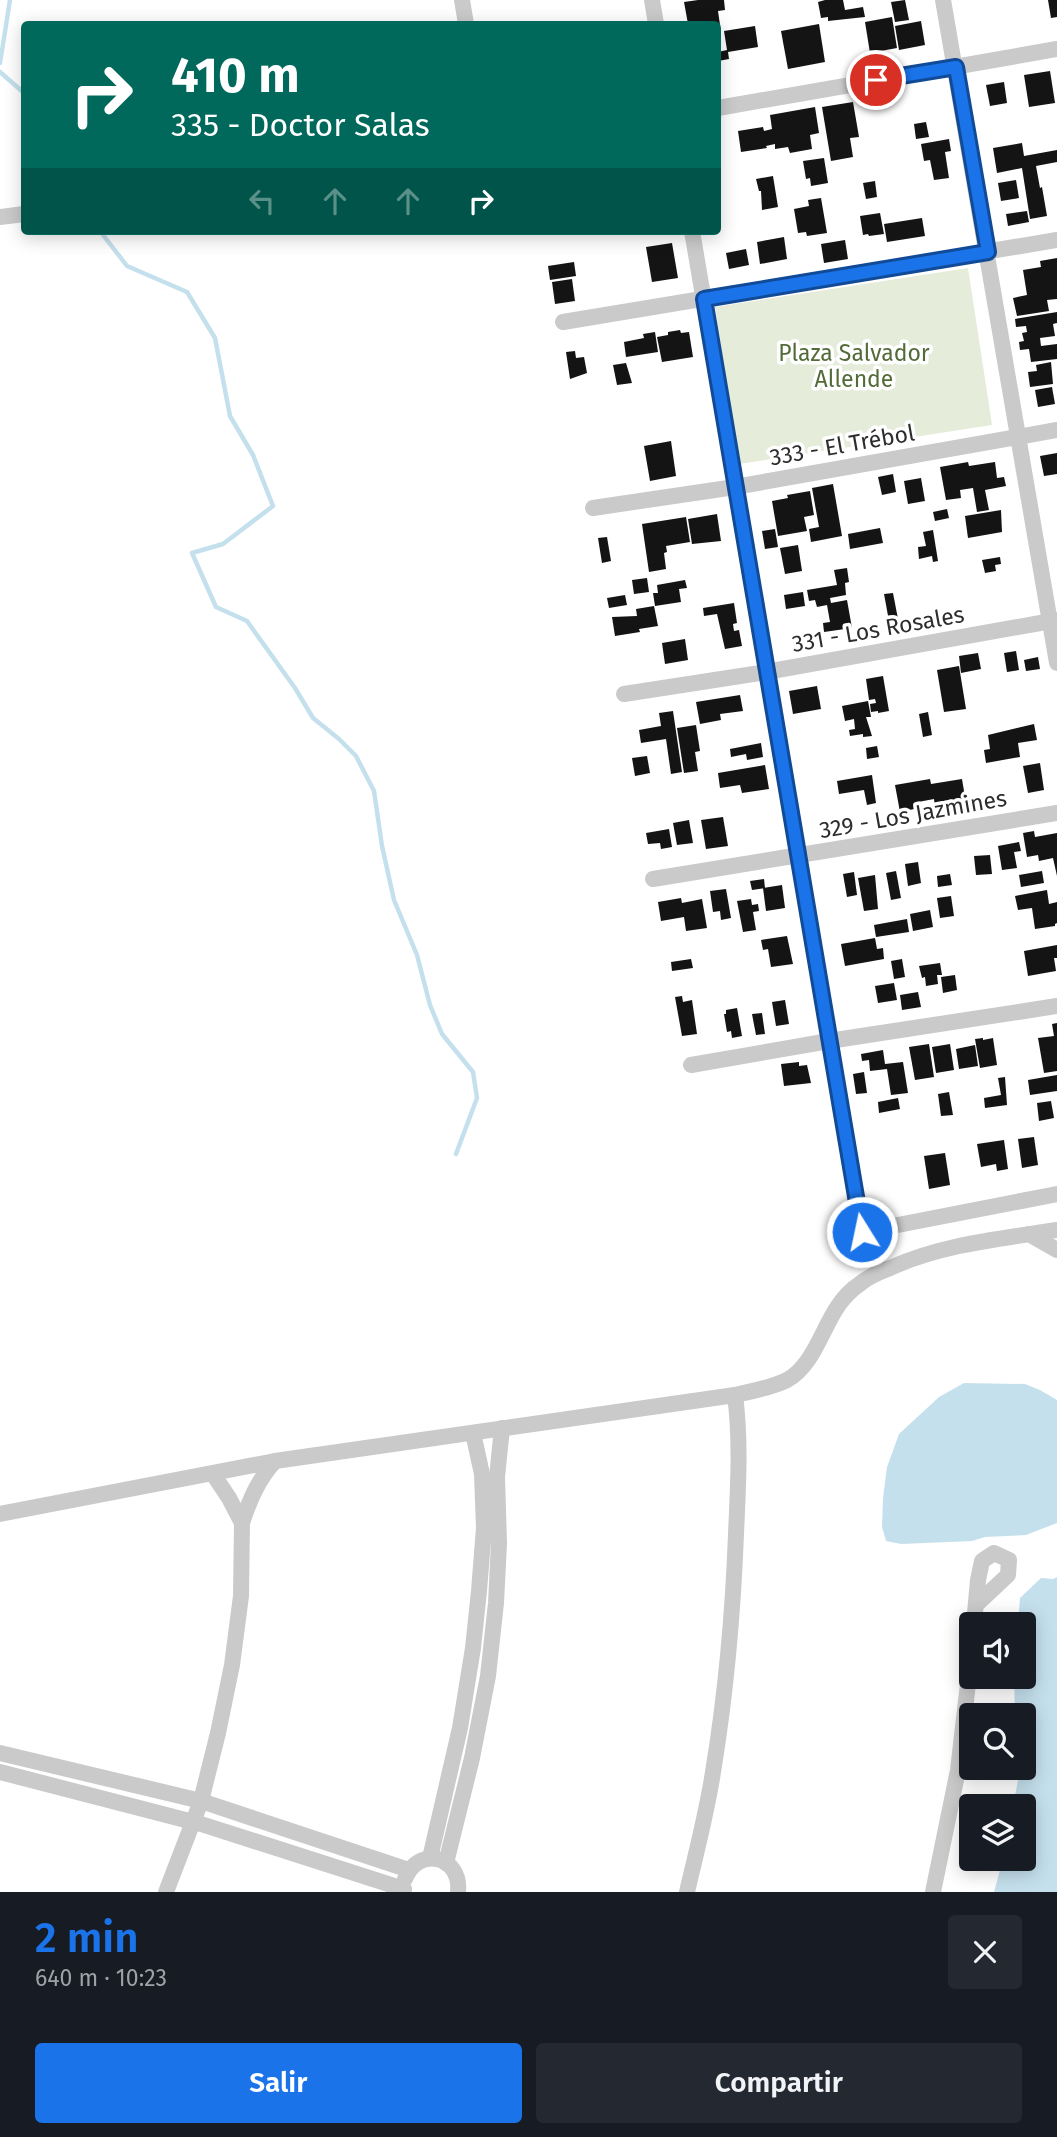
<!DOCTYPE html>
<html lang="es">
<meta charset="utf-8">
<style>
body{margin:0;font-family:"Fira Sans",sans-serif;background:#242831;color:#f1f3f6;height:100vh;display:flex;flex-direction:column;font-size:26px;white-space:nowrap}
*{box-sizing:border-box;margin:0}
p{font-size:23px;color:#9ea1a6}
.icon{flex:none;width:38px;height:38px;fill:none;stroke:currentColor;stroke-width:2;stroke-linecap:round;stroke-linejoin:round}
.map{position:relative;height:1892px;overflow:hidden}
.sheet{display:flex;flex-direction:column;background:#171b24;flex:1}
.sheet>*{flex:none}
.guide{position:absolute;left:21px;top:21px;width:700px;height:214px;border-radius:7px;box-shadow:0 4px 18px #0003;background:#00695c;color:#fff;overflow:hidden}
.controls{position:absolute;left:959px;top:1612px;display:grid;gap:14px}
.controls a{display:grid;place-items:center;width:77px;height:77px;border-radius:7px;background:#171b24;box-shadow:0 4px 18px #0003;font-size:35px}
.pin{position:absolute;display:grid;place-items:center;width:60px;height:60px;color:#fff;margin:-30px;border:4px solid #fff;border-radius:50%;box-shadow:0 2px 7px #0007}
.me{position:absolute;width:77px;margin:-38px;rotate:350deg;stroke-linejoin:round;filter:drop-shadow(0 0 5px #0008)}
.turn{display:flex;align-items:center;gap:24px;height:147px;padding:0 35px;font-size:32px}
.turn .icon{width:91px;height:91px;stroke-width:2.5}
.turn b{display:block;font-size:49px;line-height:60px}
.lanes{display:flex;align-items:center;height:66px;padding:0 35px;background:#0003;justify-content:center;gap:35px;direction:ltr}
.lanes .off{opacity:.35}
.round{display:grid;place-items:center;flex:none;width:74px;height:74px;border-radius:7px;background:#242831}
.headline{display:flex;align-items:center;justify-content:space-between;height:119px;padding:0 35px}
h1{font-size:42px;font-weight:600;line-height:52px;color:#1a73e8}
.action{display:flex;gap:14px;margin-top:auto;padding:14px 35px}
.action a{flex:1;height:80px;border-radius:7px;background:#1a73e8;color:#fff;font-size:28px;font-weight:600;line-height:80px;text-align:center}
.action a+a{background:#242831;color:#f1f3f6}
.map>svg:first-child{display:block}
.green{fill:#e5ecda}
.water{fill:#c5e0ed}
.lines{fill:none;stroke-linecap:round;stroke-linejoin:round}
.stream{stroke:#c5e0ed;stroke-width:4.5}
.building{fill:#141414}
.minor{stroke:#cacaca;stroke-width:16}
.route-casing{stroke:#114b97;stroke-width:18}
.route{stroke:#1a73e8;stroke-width:12}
.labels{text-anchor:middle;stroke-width:7;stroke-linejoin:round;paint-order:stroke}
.park-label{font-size:23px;fill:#536b39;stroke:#fff}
.street-label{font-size:23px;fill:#2d2d2d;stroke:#fff}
</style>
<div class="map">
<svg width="1057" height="1892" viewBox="0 0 1057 1892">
<rect width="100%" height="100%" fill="#fff"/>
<polygon class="green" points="968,268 992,425 739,464 715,307"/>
<g class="water">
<polygon points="964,1383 1025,1384 1040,1390 1057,1400 1057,1523 1026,1535 985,1537 972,1541 901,1544 886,1541 882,1527 883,1498 887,1467 899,1434 939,1397"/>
<polygon points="1057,1577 1057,1892 994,1892 1003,1859 1024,1858 1024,1806 1013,1806 1019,1775 1018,1768 1024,1768 1024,1715 1015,1715 1014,1677 1024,1676 1024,1624 1018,1624 1020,1598 1041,1578 1053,1579"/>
</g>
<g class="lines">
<g class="stream">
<polyline points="0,63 10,0"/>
<polyline points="0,72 24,93"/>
<polyline points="100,231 127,266 187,292 215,338 230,416 253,455 273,506 223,544 192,553 216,607 247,621 295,688 313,718 339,739 356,756 374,791 382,846 394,900 417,955 430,1005 442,1034 473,1072 477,1098 456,1154"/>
</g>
</g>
<g class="building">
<polygon points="698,0 724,0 725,10 718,11 720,25 688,24 684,2"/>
<polygon points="825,0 843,0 845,10 863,7 865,17 828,21 828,17 821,18 818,2"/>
<polygon points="905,0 909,20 895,22 891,2"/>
<polygon points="1048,0 1057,0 1057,17 1051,18"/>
<polygon points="892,17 897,48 870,53 865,22"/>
<polygon points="921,21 925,45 899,50 895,26"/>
<polygon points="819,24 825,62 788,69 781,31"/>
<polygon points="755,26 758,47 728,52 729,59 718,61 718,52 727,50 724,31"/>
<polygon points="1050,71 1055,103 1029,107 1024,75"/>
<polygon points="1004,82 1007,103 990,106 986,85"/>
<polygon points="853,102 859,137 850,138 853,157 831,161 822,107"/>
<polygon points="815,107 819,133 810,135 812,149 790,153 788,147 775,149 775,144 766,146 767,148 741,152 738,131 763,127 764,131 772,129 770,115"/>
<polygon points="926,122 929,137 916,139 914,124"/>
<polygon points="949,139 951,151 945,152 949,178 934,180 930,160 924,161 921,144"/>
<polygon points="1022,143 1024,156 1057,150 1057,162 1036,166 1040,188 1042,187 1047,216 1030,219 1022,168 997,173 993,148"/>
<polygon points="824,158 828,183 811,186 810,178 806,179 803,161"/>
<polygon points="773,176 778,207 762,210 761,191 759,191 756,179"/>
<polygon points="1016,180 1019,198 1001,201 998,183"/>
<polygon points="875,181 877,197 866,199 863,183"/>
<polygon points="821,198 827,233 807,236 806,232 798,233 794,209 809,206 808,200"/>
<polygon points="1027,211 1029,222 1008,226 1006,214"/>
<polygon points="880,213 884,234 869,236 868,234 863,235 860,216"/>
<polygon points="922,218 925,236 887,242 884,224"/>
<polygon points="784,237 787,259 760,264 757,242"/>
<polygon points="845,240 848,259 824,263 821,244"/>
<polygon points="672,243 678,278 652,282 646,247"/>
<polygon points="746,249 749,265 729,269 726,253"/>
<polygon points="1057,258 1057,299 1047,300 1049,311 1017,316 1013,298 1027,295 1023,270 1041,267 1040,261"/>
<polygon points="574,262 576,276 550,280 548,266"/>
<polygon points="572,279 575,301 555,304 552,282"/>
<polygon points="1057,312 1057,323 1053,324 1055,336 1040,338 1041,346 1057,344 1057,359 1031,362 1029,349 1020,350 1019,342 1024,341 1022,333 1027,332 1026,326 1016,327 1015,319"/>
<polygon points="680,330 681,333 689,332 693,357 662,362 657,337 668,335 668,332"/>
<polygon points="655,332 658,352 626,357 624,342 644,338 643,334"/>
<polygon points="575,351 576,358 584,357 587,373 570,379 566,352"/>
<polygon points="1051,362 1053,384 1030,387 1028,372 1037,371 1036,365"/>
<polygon points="626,363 632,383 617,385 613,365"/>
<polygon points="1052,387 1055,404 1038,407 1035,390"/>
<polygon points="671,441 676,476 650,481 644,446"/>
<polygon points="1057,453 1057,474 1044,476 1040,456"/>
<polygon points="968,462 969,466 995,462 997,478 1004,477 1006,486 985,490 989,510 977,512 973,488 960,490 961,498 946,500 940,467"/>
<polygon points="893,474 896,492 882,495 878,477"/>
<polygon points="921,478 925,501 908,504 904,481"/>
<polygon points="833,484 842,536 811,542 809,529 819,527 812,488"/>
<polygon points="810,491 814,515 804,517 807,531 778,536 772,501 788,498 787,495"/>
<polygon points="947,509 949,518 935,521 933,512"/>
<polygon points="1001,510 1002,532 968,538 965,516"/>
<polygon points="717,514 721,541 692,544 688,519"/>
<polygon points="686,517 690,542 666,546 667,552 664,553 666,569 649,572 642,524"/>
<polygon points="880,528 883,543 850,549 848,534"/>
<polygon points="775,529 778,547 765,549 762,531"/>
<polygon points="933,530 938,561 933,562 932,556 919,559 918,547 926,546 923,532"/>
<polygon points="607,537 611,561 602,563 598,538"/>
<polygon points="798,545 802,571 785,574 780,548"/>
<polygon points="1000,557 1001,564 995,565 996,571 985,573 982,560"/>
<polygon points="847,568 849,582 845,583 846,595 830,598 831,603 847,600 852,628 824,632 823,623 830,622 827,605 817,607 815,600 809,601 807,590 837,585 834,570"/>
<polygon points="647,578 649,592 634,594 632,580"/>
<polygon points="685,580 687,588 679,589 681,602 655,606 653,593 658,593 657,585"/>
<polygon points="803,592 805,606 786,609 784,595"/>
<polygon points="893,593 898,619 889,621 884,594"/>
<polygon points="625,595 627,605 609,608 607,598"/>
<polygon points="734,603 737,623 733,624 734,631 739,630 742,646 725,649 717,614 704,616 703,608"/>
<polygon points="654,606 658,626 639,629 640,632 615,636 612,617 637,616 636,609"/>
<polygon points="685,639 688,660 665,664 662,643"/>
<polygon points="1016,651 1019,670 1007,672 1004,653"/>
<polygon points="978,653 981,669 961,673 959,656"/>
<polygon points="1038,657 1040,669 1026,671 1024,660"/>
<polygon points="959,666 966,709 944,712 937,670"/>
<polygon points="883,676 889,711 878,713 878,711 871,712 870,704 876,703 875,699 869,700 866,679"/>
<polygon points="817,686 821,709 793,714 789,691"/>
<polygon points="740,695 743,711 720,714 721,720 700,724 696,702"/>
<polygon points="868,701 871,717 866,717 872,736 863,737 863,734 850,736 849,730 855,729 854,719 845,721 842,706"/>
<polygon points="673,711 682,772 671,774 666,739 641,743 639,730 661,726 659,713"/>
<polygon points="928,712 932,735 923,737 919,714"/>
<polygon points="1034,724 1037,740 1018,743 1020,757 986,763 984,750 990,749 988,735"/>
<polygon points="696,725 700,751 695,752 698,771 684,773 677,728"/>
<polygon points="761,743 763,757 747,760 746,754 731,757 730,749"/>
<polygon points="877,746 879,757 867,759 866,748"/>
<polygon points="647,756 650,773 635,776 632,758"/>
<polygon points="1040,763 1044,790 1028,793 1023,766"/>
<polygon points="765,765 769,789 742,793 740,785 720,788 718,773"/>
<polygon points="872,775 876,803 867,805 864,790 839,794 837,781"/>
<polygon points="930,779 931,784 962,779 966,803 935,808 934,799 918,802 919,808 900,812 895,785"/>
<polygon points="723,817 728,846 706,849 701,820"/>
<polygon points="689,820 693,843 677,845 673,823"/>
<polygon points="669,829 672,847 661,849 660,843 648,844 646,833"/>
<polygon points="1034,831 1035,837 1057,833 1057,876 1053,858 1039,861 1038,855 1027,857 1023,833"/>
<polygon points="1019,842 1021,851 1014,852 1017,868 1002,870 998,846"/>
<polygon points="990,855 992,874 976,875 974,856"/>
<polygon points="918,862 921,883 908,886 905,864"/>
<polygon points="896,871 901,898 891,900 886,873"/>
<polygon points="1042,871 1044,883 1021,887 1019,875"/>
<polygon points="854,872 857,895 847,897 843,874"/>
<polygon points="950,874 952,885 938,887 937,876"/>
<polygon points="875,875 878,909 864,911 858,878"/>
<polygon points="764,879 765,888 752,890 750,881"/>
<polygon points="782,885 785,908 766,911 763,888"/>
<polygon points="726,889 731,918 721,920 720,911 713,912 710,891"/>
<polygon points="1047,890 1049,904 1057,902 1057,923 1055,924 1055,926 1035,929 1032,908 1018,910 1015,896"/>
<polygon points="951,896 954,916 940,918 937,898"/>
<polygon points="681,898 682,903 702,899 707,928 686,931 684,917 661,921 658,902"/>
<polygon points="751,899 752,905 758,904 759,911 753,912 756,930 743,932 737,901"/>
<polygon points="930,910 933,927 913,931 910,914"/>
<polygon points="907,919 909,932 876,937 874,925"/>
<polygon points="787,936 793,964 771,967 768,949 763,950 761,940"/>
<polygon points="875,938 877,949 883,948 884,959 845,966 841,944"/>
<polygon points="1057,945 1057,958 1054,958 1056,971 1028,976 1024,951"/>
<polygon points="691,959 693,968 672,971 671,962"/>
<polygon points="902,959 905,977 894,979 891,961"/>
<polygon points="940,963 942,975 937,975 938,984 926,986 925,977 922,978 919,966"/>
<polygon points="955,975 957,990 943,993 941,977"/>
<polygon points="894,983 897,1000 878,1003 875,986"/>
<polygon points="918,992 921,1007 902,1010 900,995"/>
<polygon points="682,996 683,1002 692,1000 697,1034 682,1036 675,997"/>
<polygon points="785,1000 789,1024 776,1026 772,1002"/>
<polygon points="737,1008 742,1036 732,1038 731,1031 727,1032 724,1014 726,1014 726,1010"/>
<polygon points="762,1013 765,1034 756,1035 752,1014"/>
<polygon points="1057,1023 1057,1071 1044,1073 1038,1038 1054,1036 1052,1024"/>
<polygon points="983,1038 983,1040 993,1038 997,1065 980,1068 975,1039"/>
<polygon points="929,1044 934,1077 915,1080 909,1047"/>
<polygon points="950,1044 954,1070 936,1073 932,1047"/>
<polygon points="975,1045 978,1066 959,1069 956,1049"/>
<polygon points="883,1050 885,1064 903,1062 908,1093 891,1095 887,1069 870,1071 869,1060 862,1061 861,1054"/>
<polygon points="799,1062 799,1066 807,1065 811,1083 784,1086 781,1064"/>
<polygon points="864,1072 867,1093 856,1094 853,1074"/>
<polygon points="1057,1075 1057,1091 1030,1095 1028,1080"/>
<polygon points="1005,1077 1007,1105 985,1108 984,1098 1001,1095 998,1078"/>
<polygon points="949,1092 953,1115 941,1116 938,1094"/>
<polygon points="898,1098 900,1109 879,1113 878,1102"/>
<polygon points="1051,1101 1054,1118 1039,1121 1037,1103"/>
<polygon points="1034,1137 1038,1165 1022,1168 1018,1139"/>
<polygon points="1004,1140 1008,1169 997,1171 996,1164 981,1167 977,1144"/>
<polygon points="945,1153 950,1185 929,1189 924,1156"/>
</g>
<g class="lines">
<g class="minor">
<polyline points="462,0 466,24"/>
<polyline points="652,0 656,24"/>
<polyline points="943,0 1057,663"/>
<polyline points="718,108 1057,49"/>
<polyline points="0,217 24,214"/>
<polyline points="692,231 862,1232 1057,1194"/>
<polyline points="563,322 1057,240"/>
<polyline points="593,508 735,487 1057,430"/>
<polyline points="624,694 766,672 1057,620"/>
<polyline points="653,879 1057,813"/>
<polyline points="691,1065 829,1041 1057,1006"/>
<polyline points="1029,1234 1057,1250"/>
<path d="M 213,1474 L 229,1498 L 242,1523 C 250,1499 258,1480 275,1461"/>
<path d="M 0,1514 L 275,1461 L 735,1395 C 752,1391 771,1388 787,1380 C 813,1366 822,1329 838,1306 C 844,1297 852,1289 861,1283 C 869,1276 880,1272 890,1268 C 943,1244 1000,1239 1057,1230"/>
<polyline points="974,1624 978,1580 982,1561 994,1553 1009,1560 1008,1575 976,1605"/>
<polyline points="0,1753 201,1801 409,1870"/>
<polyline points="0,1772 201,1824 404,1889"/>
<polyline points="430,1858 460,1728 473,1648 479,1591 484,1528 482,1474 473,1433"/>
<polyline points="446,1863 472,1758 488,1676 496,1603 499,1543 497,1477 502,1428"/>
<path d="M 405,1879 C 418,1845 462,1856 458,1892"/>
<polyline points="166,1892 201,1801 218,1733 232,1665 241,1596 242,1523"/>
<path d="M 687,1892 C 696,1853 707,1812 713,1772 C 726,1693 733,1614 736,1534 C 738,1488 741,1441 735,1395"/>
<polyline points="933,1892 958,1770 971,1658"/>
</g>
</g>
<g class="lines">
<defs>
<polyline id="route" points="862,1232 704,299 988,252 956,67 876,80"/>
</defs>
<use href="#route" class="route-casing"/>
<use href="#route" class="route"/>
</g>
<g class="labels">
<g class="park-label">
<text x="854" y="361">Plaza Salvador<tspan x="854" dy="26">Allende</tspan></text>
</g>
<g class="street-label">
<text transform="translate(842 445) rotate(-10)" y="8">333 - El Trébol</text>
<text transform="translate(878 629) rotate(-10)" y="8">331 - Los Rosales</text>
<text transform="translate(913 814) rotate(-10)" y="8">329 - Los Jazmines</text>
</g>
</g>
</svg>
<div class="controls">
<a><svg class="icon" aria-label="sound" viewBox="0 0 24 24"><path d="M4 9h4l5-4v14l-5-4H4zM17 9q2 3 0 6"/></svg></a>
<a><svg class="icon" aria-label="search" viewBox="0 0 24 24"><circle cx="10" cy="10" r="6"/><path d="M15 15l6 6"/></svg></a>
<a><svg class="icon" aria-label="layers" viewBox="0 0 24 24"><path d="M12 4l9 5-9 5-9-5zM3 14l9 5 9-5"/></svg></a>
</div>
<div class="pin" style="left:876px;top:80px;background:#d93025"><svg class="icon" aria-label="arrive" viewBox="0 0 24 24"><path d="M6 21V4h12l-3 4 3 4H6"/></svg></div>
<svg class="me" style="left:862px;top:1232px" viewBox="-20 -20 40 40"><circle r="17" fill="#1a73e8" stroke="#fff" stroke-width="3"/><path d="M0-11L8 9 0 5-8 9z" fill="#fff"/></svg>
<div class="guide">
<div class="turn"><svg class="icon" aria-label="right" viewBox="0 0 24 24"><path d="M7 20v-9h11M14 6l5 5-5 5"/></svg><div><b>410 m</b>335 - Doctor Salas</div></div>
<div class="lanes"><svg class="icon off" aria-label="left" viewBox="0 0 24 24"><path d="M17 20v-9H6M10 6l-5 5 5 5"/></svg><svg class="icon off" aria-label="ahead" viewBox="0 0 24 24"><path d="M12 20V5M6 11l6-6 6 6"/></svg><svg class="icon off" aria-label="ahead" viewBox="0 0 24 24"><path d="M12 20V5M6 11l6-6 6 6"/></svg><svg class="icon" aria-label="right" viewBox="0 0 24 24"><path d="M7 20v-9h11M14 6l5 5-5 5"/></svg></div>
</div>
</div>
<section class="sheet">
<div class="headline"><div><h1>2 min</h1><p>640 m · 10:23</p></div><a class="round"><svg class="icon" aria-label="close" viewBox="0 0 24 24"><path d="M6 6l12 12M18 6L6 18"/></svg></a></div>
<div class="action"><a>Salir</a><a>Compartir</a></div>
</section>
